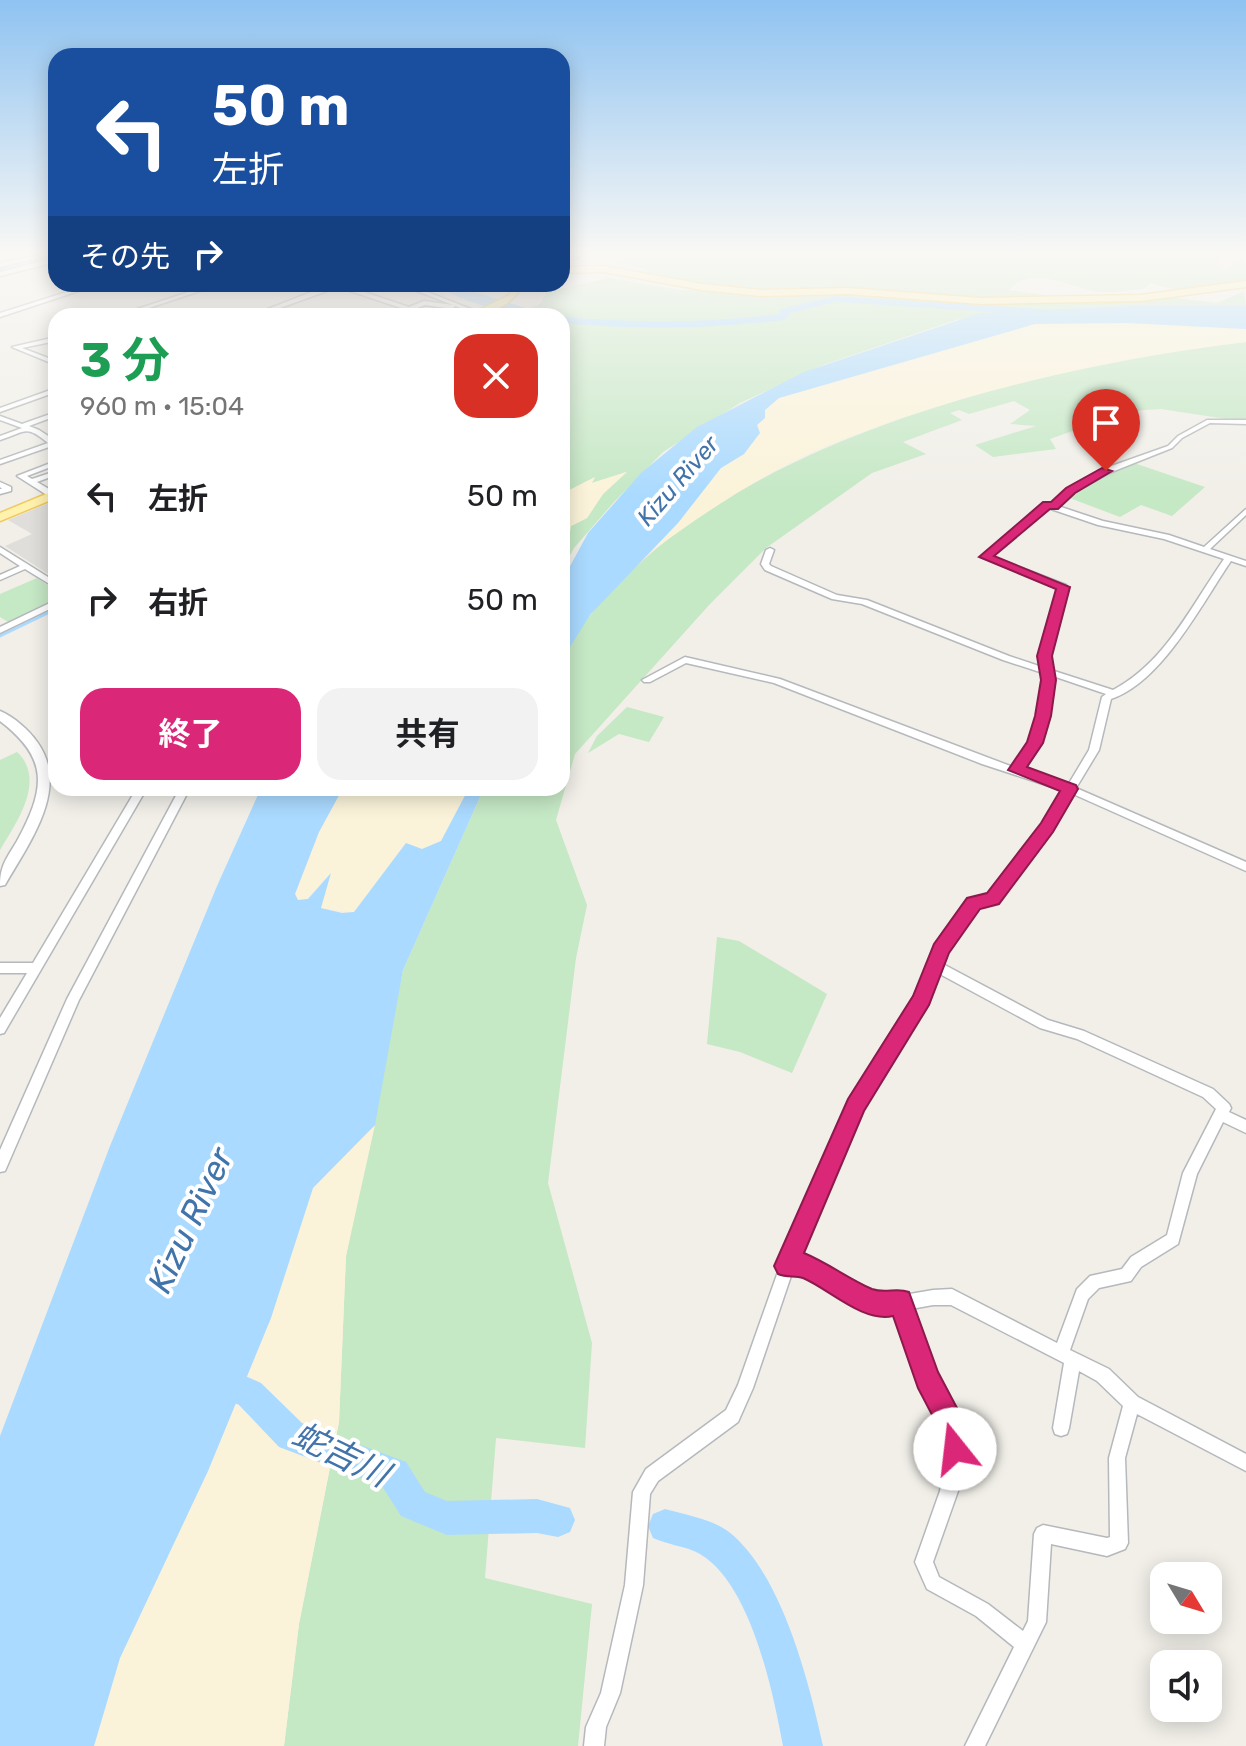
<!DOCTYPE html>
<html lang="ja">
<meta charset="utf-8">
<style>
body{margin:0;font-family:Rubik,"Noto Sans JP",sans-serif;background:#f2f2f2;color:#202124;height:100vh;display:flex;flex-direction:column;font-size:30px;white-space:nowrap}
*{box-sizing:border-box;margin:0}
p{font-size:26px;color:#757577}
.icon{flex:none;width:44px;height:44px;fill:none;stroke:currentColor;stroke-width:2;stroke-linecap:round;stroke-linejoin:round}
.map{position:relative;flex:1;overflow:hidden}
.sheet{position:absolute;left:48px;top:308px;width:522px;height:488px;display:flex;flex-direction:column;background:#fff;border-radius:24px;box-shadow:0 4px 20px #0003}
.sheet>*{flex:none}
.top-card{position:absolute;left:48px;top:48px;width:522px;height:244px;border-radius:24px;box-shadow:0 4px 20px #0003;background:#1a4fa0;color:#fff;overflow:hidden}
.needle{width:52px;rotate:128deg}
.fabs{position:absolute;left:1150px;top:1562px;display:grid;gap:16px}
.fabs a{display:grid;place-items:center;width:72px;height:72px;border-radius:16px;background:#fff;box-shadow:0 4px 20px #0003;font-size:40px}
.pin{position:absolute;display:grid;place-items:center;width:68px;height:68px;color:#fff;margin:-82px -34px;border-radius:50% 50% 50% 0;rotate:-45deg;box-shadow:0 0 8px #0007}
.pin .icon{rotate:45deg}
.me{position:absolute;width:88px;margin:-44px;rotate:344deg;stroke-linejoin:round;filter:drop-shadow(0 0 6px #0008)}
.turn{display:flex;align-items:center;gap:28px;height:168px;padding:0 32px;font-size:36px}
.turn .icon{width:104px;height:104px;stroke-width:2.5}
.turn b{display:block;font-size:56px;line-height:68px}
.then{display:flex;align-items:center;height:76px;padding:0 32px;background:#0003;gap:16px;font-size:30px}
.round{display:grid;place-items:center;flex:none;width:84px;height:84px;border-radius:24px;background:#f2f2f2}
.overview{display:flex;align-items:center;justify-content:space-between;height:136px;padding:0 32px}
h1{font-size:48px;font-weight:700;line-height:60px;color:#1e9e55}
.action{display:flex;gap:16px;margin-top:auto;padding:16px 32px}
.action a{flex:1;height:92px;border-radius:24px;background:#db2777;color:#fff;font-size:32px;font-weight:700;line-height:92px;text-align:center}
.action a+a{background:#f2f2f2;color:#202124}
ul{padding:0;list-style:none}
li{display:flex;align-items:center;gap:24px;height:104px;padding:0 32px}
li div{flex:1}
li b{display:block;font-size:30px}
li em{font-style:normal}
.map>svg:first-child{display:block}
.industrial{fill:#e0deda}
.green{fill:#c5e8c5}
.sand{fill:#fbf3d9}
.water{fill:#aadaff}
.lines{fill:none;stroke-linecap:round;stroke-linejoin:round}
.stream{stroke:#aadaff;stroke-width:3}
.river{fill:#aadaff;fill-rule:evenodd}
.minor-casing{stroke:#b5b8bc;stroke-width:3}
.tertiary-casing{stroke:#b5b8bc;stroke-width:3}
.primary-casing{stroke:#f2c960;stroke-width:3}
.minor{fill:#fff;fill-rule:evenodd}
.tertiary{fill:#fff;fill-rule:evenodd}
.primary{fill:#fff2af;fill-rule:evenodd}
.route{fill:#db2777;stroke:#8e194d;stroke-width:2}
.labels{text-anchor:middle;stroke-width:8;stroke-linejoin:round;paint-order:stroke}
.far-water-label{font-size:24px;font-style:italic;fill:#4174aa;stroke:#fff}
.near-water-label{font-size:34px;font-style:italic;fill:#4174aa;stroke:#fff}
</style>
<div class="map">
<svg width="1246" height="1746" viewBox="0 0 1246 1746">
<rect width="100%" height="100%" fill="#f1efe8"/>
<polygon class="industrial" points="56,500 56,579 5,546 32,534 8,520"/>
<g class="green">
<path d="M 578,251 L 1224,251 L 1216,265 L 1226,270 L 1239,260 L 1246,263 L 1246,282 L 1184,292 L 1150,283 L 1144,289 C 1129,290 1109,294 1093,291 C 1069,286 1029,265 1009,290 L 1057,297 L 962,298 L 896,292 L 779,293 L 708,287 L 650,275 L 646,270 Z"/>
<polygon points="608,278 680,290 831,292 942,299 1178,298 1217,303 1244,291 1246,306 1130,306 981,316 956,320 823,365 740,403 663,452 614,502 574,548 562,570 569,545 562,550 562,541 569,536 571,526 587,518 603,494 626,472 592,483 589,480 562,494 562,316 515,316 540,304 547,292"/>
<path d="M 1246,342 L 1246,422 L 1161,409 L 1129,411 L 1050,439 L 1056,449 L 993,457 L 975,445 L 1036,426 L 1010,424 L 1030,410 L 1014,401 L 969,414 L 959,410 L 950,413 L 962,420 L 903,442 L 926,454 L 872,473 L 766,548 L 710,604 L 575,754 L 556,820 L 587,905 L 576,958 L 548,1183 L 592,1343 L 585,1448 L 496,1438 L 485,1578 L 592,1604 L 578,1746 L 284,1746 L 299,1624 L 339,1422 L 346,1256 L 403,970 L 484,788 L 562,788 C 562,758 562,727 562,697 C 562,686 559,672 562,661 C 567,640 596,608 611,592 C 752,436 1042,366 1246,342 Z"/>
<polygon points="1131,462 1205,487 1172,516 1141,505 1120,517 1067,497"/>
<polygon points="37,578 56,591 56,601 10,623 0,617 0,594"/>
<polygon points="627,707 664,717 649,742 619,734 588,753 597,736"/>
<path d="M 17,752 C 47,780 16,823 0,850 L 0,760 Z"/>
<polygon points="717,937 739,941 827,994 792,1073 740,1052 707,1044"/>
</g>
<g class="sand">
<path d="M 1127,323 L 1246,329 L 1246,342 C 1110,358 950,394 824,447 C 760,474 699,517 643,557 L 678,523 L 721,468 L 745,454 L 765,410 L 779,398 L 1035,324 Z"/>
<polygon points="627,472 603,494 587,518 571,526 569,536 562,541 562,494 595,477 592,483"/>
<polygon points="343,788 469,788 441,841 422,849 406,843 354,912 320,909 330,874 307,899 298,900 295,894 319,832"/>
<polygon points="375,1125 346,1256 339,1422 299,1624 284,1746 94,1746 120,1658 208,1471 271,1318 313,1188"/>
</g>
<g class="water">
<polygon points="1130,306 1246,306 1246,329 1127,323 1035,324 779,398 765,410 765,418 757,425 760,433 744,454 721,468 678,523 590,615 562,660 562,581 588,533 641,473 697,427 804,372 980,313"/>
<polygon points="261,788 304,788 303,792 308,796 322,788 343,788 319,832 295,894 298,900 308,899 331,873 321,908 342,913 354,912 406,843 422,849 441,841 469,788 484,788 403,970 375,1125 313,1188 271,1318 208,1471 120,1658 94,1746 0,1746 0,1436 110,1146 217,886"/>
</g>
<g class="lines">
<polyline class="stream" points="0,636 56,609"/>
<g class="river">
<polygon points="56,252 56,258 0,272 0,266"/>
<path d="M 436,284 L 450,284 L 551,316 C 515,316 464,305 436,284 Z"/>
<path d="M 835,296 L 1056,310 L 1062,313 L 1056,316 L 835,302 L 790,313 L 784,320 C 708,329 638,330 562,323 L 562,317 C 636,323 705,323 779,314 L 781,309 Z"/>
<polygon points="214,1362 261,1383 302,1423 406,1462 425,1492 447,1501 537,1499 570,1508 575,1520 570,1532 558,1537 537,1533 447,1535 401,1516 382,1486 279,1447 239,1405 203,1389 198,1378 203,1367"/>
<path d="M 665,1509 C 686,1515 712,1519 729,1532 C 782,1574 809,1682 823,1746 L 783,1746 C 773,1692 751,1584 700,1554 C 686,1546 668,1545 653,1538 L 648,1526 L 653,1514 Z"/>
</g>
<defs>
<g id="minor">
<polygon points="44,254 46,256 0,267 0,263"/>
<polygon points="562,255 578,258 576,259 562,257"/>
<polygon points="56,258 56,262 0,276 0,272"/>
<polygon points="92,284 100,284 0,317 0,313"/>
<polygon points="213,284 221,284 125,316 116,316"/>
<polygon points="332,284 340,284 409,307 424,301 453,305 399,284 407,284 481,313 476,314 455,306 453,309 425,305 397,316 389,316 404,309 338,287 258,316 250,316"/>
<polygon points="498,284 513,284 519,286 516,288"/>
<polygon points="56,337 56,341 22,348 56,361 56,365 12,347"/>
<polygon points="56,388 56,392 0,412 0,408"/>
<path d="M 56,412 L 56,416 L 29,426 L 39,430 L 56,441 L 56,448 L 52,446 L 0,464 L 0,460 L 48,443 C 25,424 26,432 0,440 L 0,436 L 22,428 L 0,420 L 0,416 L 22,424 Z"/>
<path d="M 1207,420 L 1246,420 L 1246,424 L 1210,423 L 1182,438 L 1172,448 L 1109,473 L 1074,493 L 1058,506 L 1103,521 L 1169,535 L 1204,547 L 1246,509 L 1246,515 L 1210,549 L 1246,561 L 1246,566 L 1231,561 C 1201,605 1162,682 1111,699 L 1099,750 L 1076,788 L 1246,862 L 1246,871 L 1073,794 L 1051,831 L 997,902 L 978,907 L 945,952 L 941,963 L 1048,1020 L 1084,1031 L 1213,1089 L 1229,1104 L 1231,1108 L 1229,1112 L 1246,1120 L 1246,1133 L 1223,1122 L 1197,1174 L 1178,1244 L 1141,1267 L 1131,1281 L 1099,1288 L 1088,1299 L 1070,1350 L 1109,1369 L 1138,1397 L 1246,1454 L 1246,1471 L 1137,1414 L 1125,1458 L 1128,1543 L 1125,1549 L 1107,1556 L 1051,1544 L 1046,1622 L 1043,1628 L 985,1746 L 965,1746 L 1014,1647 L 976,1616 L 927,1589 L 915,1562 L 940,1491 L 947,1449 L 945,1427 L 922,1385 L 896,1312 C 850,1316 831,1274 792,1273 L 753,1388 L 738,1422 L 658,1481 L 650,1494 L 643,1585 L 620,1693 L 606,1727 L 604,1746 L 584,1746 L 586,1727 L 601,1693 L 625,1585 L 633,1492 L 646,1469 L 726,1410 L 738,1385 L 780,1266 L 851,1102 L 917,997 L 936,947 L 970,900 L 989,895 L 1043,825 L 1064,791 L 982,764 L 774,683 L 686,663 L 650,682 L 644,682 L 642,680 L 685,657 L 780,679 L 1013,767 C 1018,760 1024,753 1028,745 C 1037,730 1046,690 1043,673 L 1003,660 L 862,604 L 832,599 L 765,570 L 761,564 L 766,550 L 770,548 L 774,550 L 769,564 L 771,566 L 837,595 L 867,600 L 1009,656 L 1042,667 L 1040,656 L 1059,588 L 981,557 L 1044,503 L 1052,504 L 1068,489 L 1103,469 L 1168,446 L 1178,436 ZM 1048,508 L 1098,525 L 1164,539 L 1224,559 C 1192,605 1165,663 1113,690 L 1051,670 L 1048,656 L 1067,587 L 1066,585 L 991,556 ZM 1053,676 L 1106,694 L 1102,697 L 1089,750 L 1068,785 L 1021,770 L 1040,743 L 1048,716 ZM 938,973 L 1040,1028 L 1077,1039 L 1203,1097 L 1216,1109 L 1183,1173 L 1167,1235 L 1131,1257 L 1122,1269 L 1090,1276 L 1077,1289 L 1057,1343 L 952,1289 L 933,1290 L 904,1295 L 900,1293 C 875,1307 850,1282 829,1270 C 819,1265 809,1261 798,1259 L 861,1109 L 926,1003 ZM 933,1305 L 951,1305 L 1064,1363 L 1053,1428 L 1055,1434 L 1061,1436 L 1067,1434 L 1069,1428 L 1079,1371 L 1097,1381 L 1123,1406 L 1109,1458 L 1110,1537 L 1107,1538 L 1043,1525 L 1037,1528 L 1034,1534 L 1028,1621 L 1023,1631 L 988,1604 L 939,1577 L 933,1562 L 958,1491 L 963,1449 L 961,1425 L 934,1375 L 911,1309 Z"/>
<polygon points="56,461 56,465 27,476 32,479 56,471 56,475 37,482 56,493 56,497 50,497 17,476"/>
<polygon points="0,482 11,487 11,491 0,494 0,489 2,489 0,487"/>
<polygon points="0,547 56,582 56,588 25,569 0,580 0,575 20,566 0,553"/>
<polygon points="56,600 56,606 0,633 0,627"/>
<polygon points="137,788 147,788 4,1033 0,1034 0,1018 27,973 0,973 0,963 33,963"/>
<polygon points="180,788 190,788 79,1000 5,1171 0,1172 0,1150 67,999"/>
</g>
<path id="tertiary" d="M 0,711 C 14,717 29,730 38,743 C 70,789 29,843 5,885 L 0,886 C 0,865 7,858 17,841 C 45,789 50,759 0,721 Z"/>
<g id="primary">
<polygon points="604,266 702,284 761,290 848,288 981,298 1141,295 1246,281 1246,287 1141,301 981,304 848,294 761,296 702,290 604,272 562,273 562,267"/>
<path d="M 515,284 L 523,284 C 514,304 490,316 467,316 L 509,295 Z"/>
<polygon points="56,490 56,498 0,521 0,513"/>
</g>
</defs>
<use href="#minor" class="minor-casing"/>
<use href="#tertiary" class="tertiary-casing"/>
<use href="#primary" class="primary-casing"/>
<use href="#minor" class="minor"/>
<use href="#tertiary" class="tertiary"/>
<use href="#primary" class="primary"/>
</g>
<linearGradient id="sky" x2="0" y2="1"><stop stop-color="#8fc3f1"/><stop offset="0.51" stop-color="#f9f8f5"/><stop offset="1" stop-color="#f9f8f5" stop-opacity="0"/></linearGradient>
<rect width="1246" height="496" fill="url(#sky)"/>
<path class="route" d="M 1102,468 L 1112,471 L 1075,493 L 1058,509 L 1050,509 L 994,556 L 1070,587 L 1052,656 L 1056,680 L 1051,716 L 1043,743 L 1027,767 L 1076,785 L 1078,789 L 1053,832 L 999,904 L 980,909 L 949,953 L 929,1005 L 864,1111 L 804,1253 C 828,1263 849,1279 872,1289 C 886,1294 896,1287 909,1292 L 938,1372 L 966,1425 L 969,1449 L 965,1458 L 955,1462 L 945,1458 L 939,1428 L 918,1388 L 893,1316 C 863,1323 829,1289 803,1278 C 795,1275 787,1278 778,1274 L 774,1266 L 848,1099 L 913,996 L 934,944 L 967,898 L 987,893 L 1041,823 L 1060,791 L 1008,770 L 1027,742 L 1035,716 L 1041,680 L 1037,656 L 1056,589 L 979,557 L 1043,502 L 1051,502 L 1066,488 Z"/>
<g class="labels">
<g class="far-water-label">
<text transform="translate(678 481) rotate(-49)" y="8">Kizu River</text>
</g>
<g class="near-water-label">
<text transform="translate(190 1220) rotate(-65)" y="12">Kizu River</text>
<text transform="translate(341 1454) rotate(26)" y="12">蛇吉川</text>
</g>
</g>
</svg>
<div class="fabs">
<a><svg class="needle" viewBox="-14 -14 28 28"><path d="M0-13l5 13h-10z" fill="#e53935"/><path d="M0 13l5-13h-10z" fill="#757577"/></svg></a>
<a><svg class="icon" aria-label="sound" viewBox="0 0 24 24"><path d="M4 9h4l5-4v14l-5-4H4zM17 9q2 3 0 6"/></svg></a>
</div>
<div class="pin" style="left:1106px;top:471px;background:#d93025"><svg class="icon" aria-label="arrive" viewBox="0 0 24 24"><path d="M6 21V4h12l-3 4 3 4H6"/></svg></div>
<svg class="me" style="left:955px;top:1449px" viewBox="-20 -20 40 40"><circle r="19" fill="#fff"/><path d="M0-13L10 11 0 6-10 11z" fill="#db2777"/></svg>
<div class="top-card">
<div class="turn"><svg class="icon" aria-label="left" viewBox="0 0 24 24"><path d="M17 20v-9H6M10 6l-5 5 5 5"/></svg><div><b>50 m</b>左折</div></div>
<div class="then">その先<svg class="icon" aria-label="right" viewBox="0 0 24 24"><path d="M7 20v-9h11M14 6l5 5-5 5"/></svg></div>
</div>
<section class="sheet">
<div class="overview"><div><h1>3 分</h1><p>960 m · 15:04</p></div><a class="round" style="background:#d93025;color:#fff"><svg class="icon" aria-label="close" viewBox="0 0 24 24"><path d="M6 6l12 12M18 6L6 18"/></svg></a></div>
<ul>
<li><svg class="icon" aria-label="left" viewBox="0 0 24 24"><path d="M17 20v-9H6M10 6l-5 5 5 5"/></svg><div><b>左折</b></div><em>50 m</em></li>
<li><svg class="icon" aria-label="right" viewBox="0 0 24 24"><path d="M7 20v-9h11M14 6l5 5-5 5"/></svg><div><b>右折</b></div><em>50 m</em></li>
</ul>
<div class="action"><a>終了</a><a>共有</a></div>
</section>
</div>
